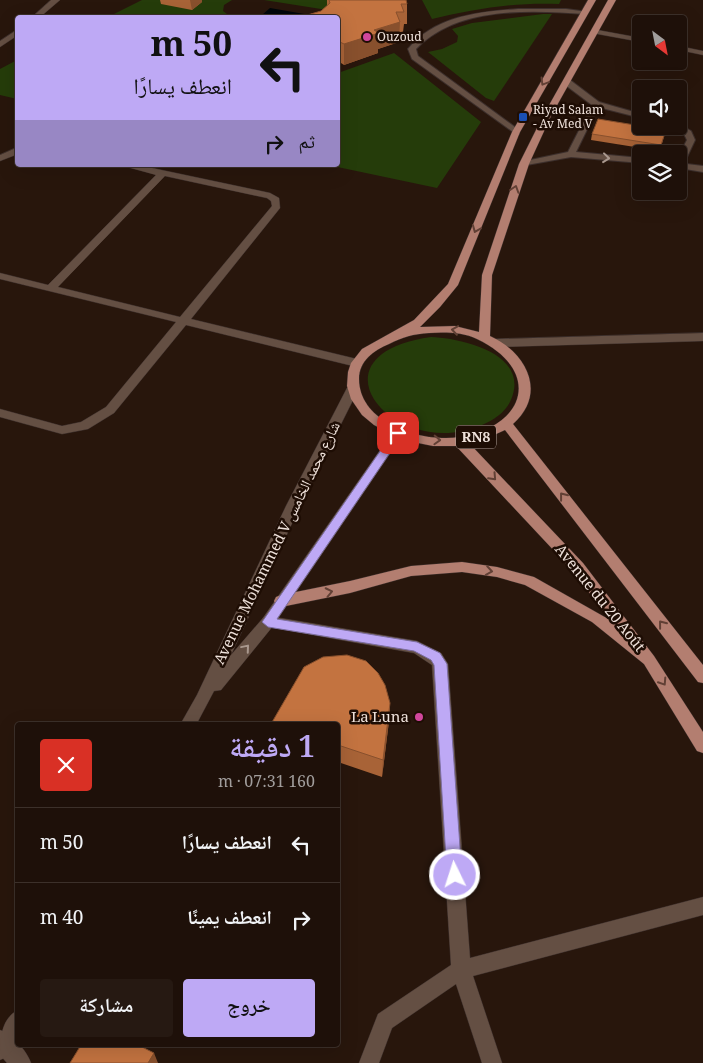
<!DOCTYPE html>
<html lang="ar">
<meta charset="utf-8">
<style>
body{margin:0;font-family:Georgia,"Noto Naskh Arabic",serif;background:#261912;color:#f1f3f6;direction:rtl;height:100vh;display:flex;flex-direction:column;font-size:19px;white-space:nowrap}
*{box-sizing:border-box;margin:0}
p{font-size:16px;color:#a19d9c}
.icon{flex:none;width:28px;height:28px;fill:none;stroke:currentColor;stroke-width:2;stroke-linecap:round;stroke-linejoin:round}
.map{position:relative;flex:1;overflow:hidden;direction:ltr}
.drawer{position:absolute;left:15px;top:722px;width:325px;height:325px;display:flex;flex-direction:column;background:#1e1009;border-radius:5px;box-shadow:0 5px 20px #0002,0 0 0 1px #3c302a;direction:rtl}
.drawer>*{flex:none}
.guide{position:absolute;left:15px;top:15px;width:325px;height:152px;border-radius:5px;box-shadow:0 5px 20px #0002,0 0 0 1px #3c302a;direction:rtl;background:#bea9f5;color:#111;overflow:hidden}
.needle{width:32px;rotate:148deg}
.fabs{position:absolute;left:632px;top:15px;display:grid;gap:10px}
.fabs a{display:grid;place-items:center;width:55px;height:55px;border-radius:5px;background:#1e1009;box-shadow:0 5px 20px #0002,0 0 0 1px #3c302a;font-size:25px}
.pin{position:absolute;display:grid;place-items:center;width:42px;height:42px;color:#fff;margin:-21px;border-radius:10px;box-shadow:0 2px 8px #0006}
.me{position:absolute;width:55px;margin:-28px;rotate:356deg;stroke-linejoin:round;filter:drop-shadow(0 0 4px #0008)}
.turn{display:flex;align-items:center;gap:18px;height:105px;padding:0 25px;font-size:22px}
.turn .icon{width:65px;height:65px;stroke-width:2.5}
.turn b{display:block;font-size:35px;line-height:42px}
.then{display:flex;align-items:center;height:48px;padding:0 25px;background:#0003;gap:10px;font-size:19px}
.round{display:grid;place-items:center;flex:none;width:52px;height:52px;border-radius:5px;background:#261912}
.headline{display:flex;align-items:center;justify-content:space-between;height:85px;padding:0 25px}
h1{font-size:30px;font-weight:600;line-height:38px;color:#bea9f5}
.primary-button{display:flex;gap:10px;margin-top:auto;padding:10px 25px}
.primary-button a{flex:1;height:58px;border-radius:5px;background:#bea9f5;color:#111;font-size:20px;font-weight:600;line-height:58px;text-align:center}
.primary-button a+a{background:#261912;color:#f1f3f6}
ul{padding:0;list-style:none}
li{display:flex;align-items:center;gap:15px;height:75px;padding:0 25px;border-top:1px solid #3c302a}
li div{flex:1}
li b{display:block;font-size:19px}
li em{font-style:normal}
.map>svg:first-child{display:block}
.green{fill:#253c0a}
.water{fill:#000609}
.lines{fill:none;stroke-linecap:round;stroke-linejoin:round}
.service-casing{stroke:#3c2f2c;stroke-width:2}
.minor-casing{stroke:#3c2f2c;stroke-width:1}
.secondary-casing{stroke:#3c2f2c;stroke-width:1}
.primary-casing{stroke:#3c2f2c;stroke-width:1}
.service{fill:#644f43;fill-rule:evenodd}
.minor{fill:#644f43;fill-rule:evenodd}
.secondary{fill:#644f43;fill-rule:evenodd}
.primary{fill:#b37e70;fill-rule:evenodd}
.wall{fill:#a86337}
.shaded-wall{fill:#88502d}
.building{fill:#c37340;stroke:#88502d}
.oneway{stroke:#614035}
.oneway2{stroke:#a9988e}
.route{fill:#bea9f5;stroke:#7c6e9f}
.hotel-dot{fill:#d1479c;stroke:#1e0d04;stroke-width:2}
.transit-dot{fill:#1a4fb4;stroke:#1e0d04;stroke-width:2}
.labels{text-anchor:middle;stroke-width:5;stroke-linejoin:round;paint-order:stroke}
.far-poi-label{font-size:12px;fill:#eee1da;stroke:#1e0d04;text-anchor:start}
.shield{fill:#1e0d04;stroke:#b0a19a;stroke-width:1}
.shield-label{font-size:14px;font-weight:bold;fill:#eee1da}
.street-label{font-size:15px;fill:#eee1da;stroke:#1e0d04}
.poi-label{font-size:15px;fill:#eee1da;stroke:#1e0d04;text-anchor:end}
</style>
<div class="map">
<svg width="703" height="1063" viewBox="0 0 703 1063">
<rect width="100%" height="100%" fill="#28160c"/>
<g class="green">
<polygon points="142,0 232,0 224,5 223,11 227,14 242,17 106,18"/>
<polygon points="264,0 336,0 340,12"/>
<path d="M 422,0 L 561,0 L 559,4 C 516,2 474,9 432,19 Z"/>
<polygon points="543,14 552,14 494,101 486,98 428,52 442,49 457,42 458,36 452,29 472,23"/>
<polygon points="394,53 481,122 437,188 328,165 338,165 338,73"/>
<polygon points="17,60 17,99 0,95 0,69"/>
<path d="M 431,337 C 459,338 525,352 513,394 C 509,410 496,419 482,425 C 395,463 303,355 431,337 Z"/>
</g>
<polygon class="water" points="270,8 310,15 307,18 262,15"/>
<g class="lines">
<defs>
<g id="service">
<path d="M 518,9 L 566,9 L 588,12 L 585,14 C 530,10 457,6 416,49 L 418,56 L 519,130 L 519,134 L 516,134 L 412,59 L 408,49 C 435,16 478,12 518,9 Z"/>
<polygon points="564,80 570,80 599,102 641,114 641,118 598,107 576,152 641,158 641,163 571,157 521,166 521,162 568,152 592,105 564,84"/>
<polygon points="679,124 691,131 695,140 687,157 679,162 679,155 687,140 684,134 674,126 679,126"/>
<polygon points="679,163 703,166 703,172 679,168"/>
</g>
<g id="minor">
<polygon points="51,0 60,0 39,18 31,18"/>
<polygon points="18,29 18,35 0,47 0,41"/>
<polygon points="592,29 641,38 641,42 592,33"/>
<polygon points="679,46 703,51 703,55 679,50"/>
<polygon points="18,147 18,154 0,161 0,155"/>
<path d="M 120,165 L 138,165 L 270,193 L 279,198 L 280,208 L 191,319 L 361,360 L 361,366 L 357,367 L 186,325 L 114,413 L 88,429 L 62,434 L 0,417 L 0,409 L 62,426 L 81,422 L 106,407 L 176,322 L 0,279 L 0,273 L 48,285 L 156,175 ZM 165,176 L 267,198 L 271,201 L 272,206 L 180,317 L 58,287 Z"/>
<polygon points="703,333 703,341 496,347 490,343 496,339"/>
<polygon points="268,616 417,641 441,653 448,664 470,958 703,897 703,915 473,976 502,1063 482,1063 456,984 392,1028 379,1063 359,1063 378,1014 451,965 432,665 414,653 263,626 261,622 263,618"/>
<path d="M 0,1030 C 13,1035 26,1050 31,1063 L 7,1063 L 0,1055 Z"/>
</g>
<g id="secondary">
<polygon points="353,384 359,388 300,506 231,655 263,618 394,430 398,429 404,433 273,626 221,690 214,691 196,725 180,725 197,695 286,506 347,388"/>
<path d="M 18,1010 C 18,1029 20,1052 0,1060 C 0,1042 0,1019 18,1010 Z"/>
</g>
<path id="primary" d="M 588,0 L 596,0 L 520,132 L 458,285 L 440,307 L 420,327 L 455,326 L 479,332 L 482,275 L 519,164 L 543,116 L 608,0 L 616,0 L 551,116 L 529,164 L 492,275 L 490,336 C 526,352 548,393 513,424 L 703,665 L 703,683 L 698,682 L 505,430 L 485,439 L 469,443 L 583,563 L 654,656 L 703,732 L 703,753 L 697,751 L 644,664 L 592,622 L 525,585 L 497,577 L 462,572 L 411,576 L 350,593 L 281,607 L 276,605 L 274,601 L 276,597 L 281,595 L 350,581 L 411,566 L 462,562 L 497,567 L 534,577 L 610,620 L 573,571 L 456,446 L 433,446 L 413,442 L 391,434 L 374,425 L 362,415 L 351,399 L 347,386 L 348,372 L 351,363 L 362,349 L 414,320 L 448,284 L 512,132 ZM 429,333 C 444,332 463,332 477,339 C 542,370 527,426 460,437 C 423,443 359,424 359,379 C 359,361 374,350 389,344 C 403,337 413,334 429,333 Z"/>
</defs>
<use href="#service" class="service-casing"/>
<use href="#minor" class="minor-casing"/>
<use href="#secondary" class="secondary-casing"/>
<use href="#primary" class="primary-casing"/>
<use href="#service" class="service"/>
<use href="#minor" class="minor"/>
<use href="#secondary" class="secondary"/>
<use href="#primary" class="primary"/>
</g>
<g class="wall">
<polygon points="160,0 202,0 202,2 192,10 161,4"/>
<polygon points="327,0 406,0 407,4 407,24 404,24 403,32 400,32 399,42 378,49 378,53 344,65 338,61 338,18 304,18 304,16 321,11 327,6"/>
<polygon points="592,134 664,136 660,151 591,140"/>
<polygon points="390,703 389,721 382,777 338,762 338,725 271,725 271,724"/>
</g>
<g class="shaded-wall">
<polygon points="190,0 202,0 202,2 192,10"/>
<polygon points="400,22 399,42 378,49 378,53 344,65 344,44 374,30"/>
<polygon points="390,703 389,721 382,777 383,760"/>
<polygon points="154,1053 158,1063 148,1063"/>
</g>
<g class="building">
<polygon points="329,0 406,0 407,4 401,4 404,12 396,12 400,22 374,30 379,33 344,44 338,41 338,18 306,18 304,16 321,11 330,3"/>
<polygon points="598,119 641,126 666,130 661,145 592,134"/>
<polygon points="347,655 366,661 378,673 385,685 390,703 383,760 338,745 338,725 275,725 271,724 304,667 323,657"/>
<polygon points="81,1045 138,1045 154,1053 148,1063 70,1063"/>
</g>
<defs><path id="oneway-chevron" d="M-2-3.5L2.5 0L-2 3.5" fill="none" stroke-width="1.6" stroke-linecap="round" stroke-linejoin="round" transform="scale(1.25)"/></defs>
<g class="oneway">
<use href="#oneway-chevron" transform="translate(544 82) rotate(121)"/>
<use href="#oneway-chevron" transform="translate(515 189) rotate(-72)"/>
<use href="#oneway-chevron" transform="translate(476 229) rotate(112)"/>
<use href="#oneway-chevron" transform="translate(455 330) rotate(-172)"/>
<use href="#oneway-chevron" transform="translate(437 440) rotate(2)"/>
<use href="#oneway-chevron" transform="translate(493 477) rotate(47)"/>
<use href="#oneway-chevron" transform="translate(563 496) rotate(-128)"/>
<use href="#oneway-chevron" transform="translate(489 571) rotate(9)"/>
<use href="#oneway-chevron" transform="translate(329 592) rotate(-12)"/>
<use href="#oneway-chevron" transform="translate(662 624) rotate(-128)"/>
<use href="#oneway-chevron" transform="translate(663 682) rotate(57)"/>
</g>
<g class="oneway2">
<use href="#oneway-chevron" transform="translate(606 158) rotate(6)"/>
<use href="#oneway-chevron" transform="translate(246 648) rotate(-50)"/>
</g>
<polygon class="route" points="398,429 402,431 402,435 277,619 417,642 440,653 447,664 462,875 460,880 455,882 449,880 447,875 434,665 431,660 414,651 268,627 262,622 394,431"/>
<g class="hotel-dot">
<circle cx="367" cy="37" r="5"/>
<circle cx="419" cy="717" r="5"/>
</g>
<rect class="transit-dot" x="518" y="112" width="10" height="10" rx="2.5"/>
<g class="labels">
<g class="far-poi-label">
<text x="377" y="41">Ouzoud</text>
<text x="533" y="114">Riyad Salam<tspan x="533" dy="14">- Av Med V</tspan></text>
</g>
<rect class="shield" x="456" y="425.5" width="40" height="23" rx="4"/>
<g class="shield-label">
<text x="476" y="442">RN8</text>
</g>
<g class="street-label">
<text transform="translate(277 543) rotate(-64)" y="5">Avenue Mohammed V شارع محمد الخامس</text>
<text transform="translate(600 598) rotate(51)" y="5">Avenue du 20 Août</text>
</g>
<g class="poi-label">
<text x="409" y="722">La Luna</text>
</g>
</g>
</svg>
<div class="fabs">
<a><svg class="needle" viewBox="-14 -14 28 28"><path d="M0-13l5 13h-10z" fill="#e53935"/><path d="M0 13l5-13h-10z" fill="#a19d9c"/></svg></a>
<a><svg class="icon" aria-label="sound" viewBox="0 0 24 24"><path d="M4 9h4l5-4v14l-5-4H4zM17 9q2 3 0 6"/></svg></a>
<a><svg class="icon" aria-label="layers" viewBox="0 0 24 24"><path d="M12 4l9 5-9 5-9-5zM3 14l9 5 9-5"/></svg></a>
</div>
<div class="pin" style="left:398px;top:433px;background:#d93025"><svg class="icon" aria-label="arrive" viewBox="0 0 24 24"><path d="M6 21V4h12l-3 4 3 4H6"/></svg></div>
<svg class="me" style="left:455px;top:875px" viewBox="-20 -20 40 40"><circle r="17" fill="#bea9f5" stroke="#fff" stroke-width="3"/><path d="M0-11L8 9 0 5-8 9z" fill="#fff"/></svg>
<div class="guide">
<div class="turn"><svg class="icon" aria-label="left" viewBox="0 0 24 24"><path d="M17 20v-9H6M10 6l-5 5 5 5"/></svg><div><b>50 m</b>انعطف يسارًا</div></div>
<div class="then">ثم<svg class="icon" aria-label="right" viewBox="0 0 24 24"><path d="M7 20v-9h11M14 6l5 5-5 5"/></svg></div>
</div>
<section class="drawer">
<div class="headline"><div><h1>1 دقيقة</h1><p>160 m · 07:31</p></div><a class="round" style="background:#d93025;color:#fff"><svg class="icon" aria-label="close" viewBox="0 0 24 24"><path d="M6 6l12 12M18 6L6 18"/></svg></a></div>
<ul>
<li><svg class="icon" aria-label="left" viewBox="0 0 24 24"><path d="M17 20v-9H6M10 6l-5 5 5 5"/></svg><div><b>انعطف يسارًا</b></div><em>50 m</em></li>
<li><svg class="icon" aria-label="right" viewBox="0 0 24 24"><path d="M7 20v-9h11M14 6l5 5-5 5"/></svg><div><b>انعطف يمينًا</b></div><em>40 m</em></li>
</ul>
<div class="primary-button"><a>خروج</a><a>مشاركة</a></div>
</section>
</div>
